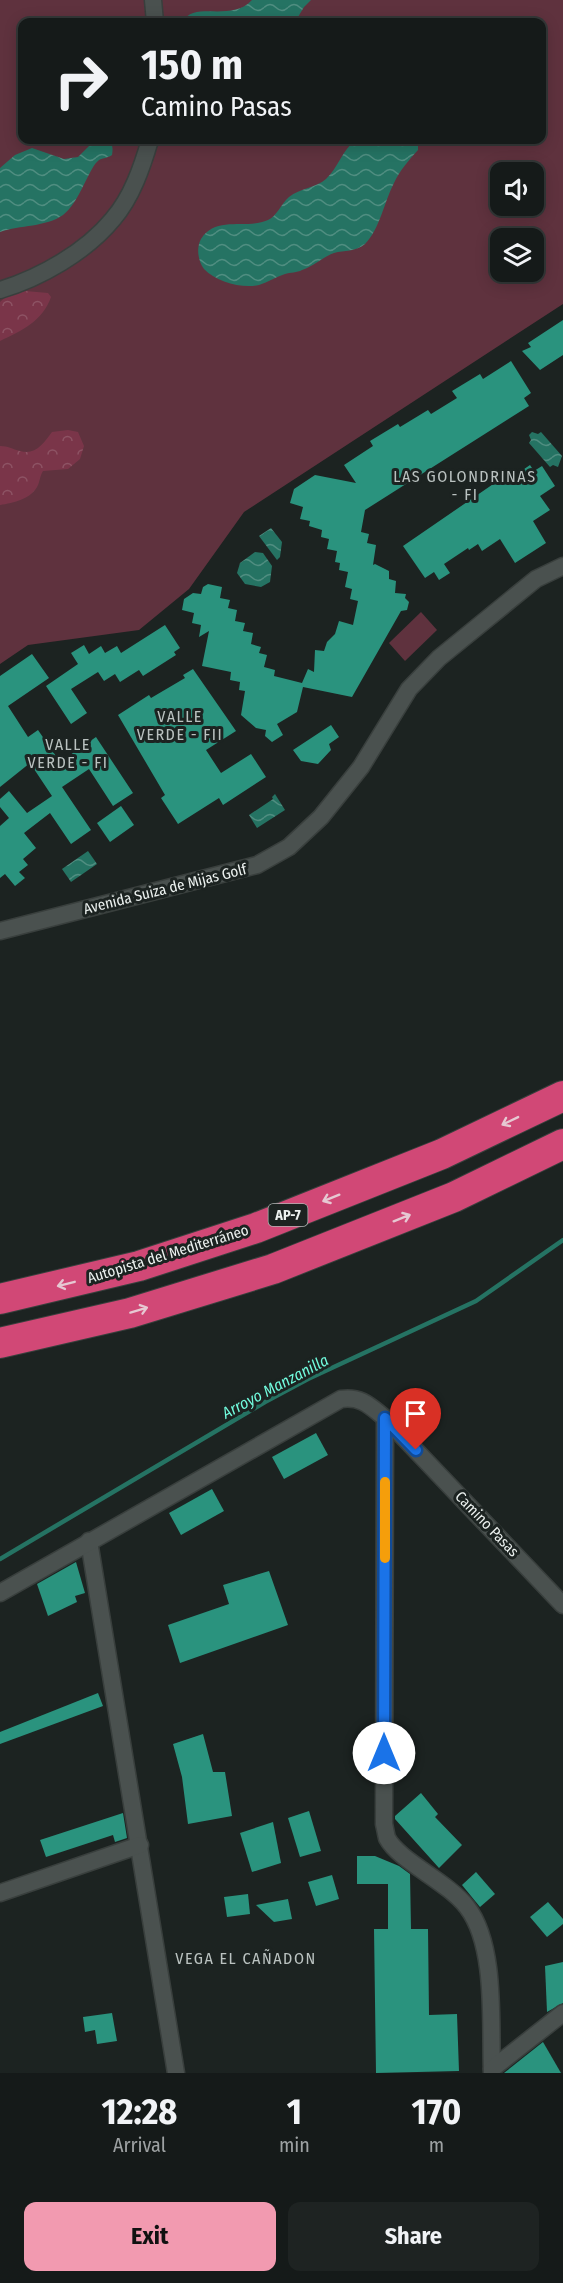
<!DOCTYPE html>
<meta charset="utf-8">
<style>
body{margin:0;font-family:"Fira Sans Condensed",sans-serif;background:#1e2322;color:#f1f3f6;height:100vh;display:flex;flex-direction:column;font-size:22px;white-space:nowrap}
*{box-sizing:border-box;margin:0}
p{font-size:20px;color:#9da1a2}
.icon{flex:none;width:33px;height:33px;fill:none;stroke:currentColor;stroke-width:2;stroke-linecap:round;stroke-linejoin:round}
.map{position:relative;height:2073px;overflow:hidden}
.side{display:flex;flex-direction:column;background:#151a19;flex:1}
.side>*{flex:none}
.guide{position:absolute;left:18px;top:18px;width:528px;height:126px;border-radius:12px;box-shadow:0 3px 15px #0003,0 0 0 2px #343838;background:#151a19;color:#f1f3f6;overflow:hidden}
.controls{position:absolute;left:490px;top:162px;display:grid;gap:12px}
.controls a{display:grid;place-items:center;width:54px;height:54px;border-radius:12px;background:#151a19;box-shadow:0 3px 15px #0003,0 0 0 2px #343838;font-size:30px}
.pin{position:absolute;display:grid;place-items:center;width:51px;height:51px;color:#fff;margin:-62px -26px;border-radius:50% 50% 50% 0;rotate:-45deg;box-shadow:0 0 6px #0007}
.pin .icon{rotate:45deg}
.me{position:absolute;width:66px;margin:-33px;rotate:0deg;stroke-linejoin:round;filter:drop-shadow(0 0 4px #0008)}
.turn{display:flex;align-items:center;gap:21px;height:126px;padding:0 24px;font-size:27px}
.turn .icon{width:78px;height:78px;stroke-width:2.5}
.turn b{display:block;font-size:42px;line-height:51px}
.eta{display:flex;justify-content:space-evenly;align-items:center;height:102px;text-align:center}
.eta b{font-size:36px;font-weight:700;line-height:42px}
.action{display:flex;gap:12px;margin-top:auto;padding:12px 24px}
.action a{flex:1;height:69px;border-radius:12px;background:#f29ab0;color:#111;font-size:24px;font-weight:700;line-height:69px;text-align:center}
.action a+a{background:#1e2322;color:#f1f3f6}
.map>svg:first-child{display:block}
.green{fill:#5f323e;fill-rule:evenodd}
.forest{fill:url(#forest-crowns)}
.water{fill:url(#water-waves)}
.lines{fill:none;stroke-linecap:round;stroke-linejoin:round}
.stream{stroke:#257363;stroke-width:4.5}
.building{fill:#2a937e}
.street-casing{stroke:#393f3d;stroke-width:19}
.highway-casing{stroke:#393f3d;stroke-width:32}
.street{stroke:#4a514f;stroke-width:16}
.highway{stroke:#d14876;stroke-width:30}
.oneway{stroke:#e6c8d2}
.route-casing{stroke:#114b97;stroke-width:15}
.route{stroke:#1a73e8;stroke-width:10}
.slow{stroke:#f59e0b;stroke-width:10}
.labels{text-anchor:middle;stroke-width:6;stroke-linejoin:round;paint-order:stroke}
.shield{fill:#1c2321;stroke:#aeb4b2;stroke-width:1.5}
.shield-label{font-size:14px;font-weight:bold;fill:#edf2f0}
.street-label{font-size:15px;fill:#edf2f0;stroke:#1c2321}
.neighbourhood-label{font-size:16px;letter-spacing:1.5px;fill:#bac2c0;stroke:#1c2321}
.water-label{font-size:16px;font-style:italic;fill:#71fbdd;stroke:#1c2321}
</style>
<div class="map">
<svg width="563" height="2073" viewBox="0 0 563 2073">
<defs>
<pattern id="forest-crowns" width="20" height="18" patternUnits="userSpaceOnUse" patternTransform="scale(1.5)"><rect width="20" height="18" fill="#7a3549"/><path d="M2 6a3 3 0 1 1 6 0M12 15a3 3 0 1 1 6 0" fill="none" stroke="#8d5364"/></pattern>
<pattern id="water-waves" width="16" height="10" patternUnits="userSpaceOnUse" patternTransform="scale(1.5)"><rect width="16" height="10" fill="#257363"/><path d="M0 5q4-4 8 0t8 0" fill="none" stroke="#508e81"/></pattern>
</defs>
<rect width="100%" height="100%" fill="#1c2321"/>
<g class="green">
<path d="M 0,0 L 563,0 L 563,304 L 244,512 L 189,589 L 139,630 L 28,645 L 0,664 ZM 22,22 L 542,22 L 542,140 L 22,140 ZM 501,172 L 534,172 L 534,206 L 501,206 ZM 501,238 L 534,238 L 534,272 L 501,272 Z"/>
<polygon points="421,612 437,630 405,661 389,643"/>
</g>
<g class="forest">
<path d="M 25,291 L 48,293 L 51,297 C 43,321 21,331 0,341 L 0,302 L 7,296 Z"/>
<path d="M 68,430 L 78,432 L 84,446 L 80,459 L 68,469 L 43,471 C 40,476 40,480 38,485 C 32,499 13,503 0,505 L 0,446 C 8,446 12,449 20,451 C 35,456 44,443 52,432 Z"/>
</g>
<g class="water">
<path d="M 252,0 L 311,0 L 304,7 L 295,22 L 183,22 C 193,0 231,23 252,0 Z"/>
<path d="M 95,140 C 107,139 115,141 112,155 C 108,158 103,158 99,160 C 89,167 80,202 63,215 C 46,227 20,225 0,232 L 0,168 L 15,155 L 32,148 L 64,159 L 78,157 Z"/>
<path d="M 356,140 L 413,140 L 418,145 L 418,150 C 409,160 400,170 394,183 C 384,202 380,229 365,244 C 356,252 344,250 334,253 C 323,257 314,266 302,270 C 297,273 290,272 285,274 C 276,277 268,282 259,285 C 243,289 216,282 204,269 C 198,261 196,248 201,239 C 216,215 246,230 268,220 C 277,216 281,204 289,197 C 300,188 316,188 326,179 C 338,168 342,150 356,140 Z"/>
<polygon points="532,432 538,434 541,432 562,456 558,467 553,465 550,467 529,443 531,440 529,435"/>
<polygon points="271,528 282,542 280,557 277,560 259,536"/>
<polygon points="255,552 263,553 272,566 270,582 261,587 245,584 237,573 240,563"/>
<polygon points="275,794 285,810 257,828 249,815 273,799 272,797"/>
<polygon points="88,851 97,864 71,882 62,869"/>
</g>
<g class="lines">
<polyline class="stream" points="0,1559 265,1402 308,1379 476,1301 563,1240"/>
</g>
<g class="building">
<polygon points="563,320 563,355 540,370 522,351 531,347 528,343"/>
<polygon points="511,361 531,393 524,398 529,406 365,510 361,532 369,534 367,543 376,545 373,565 375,564 389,571 389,579 396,581 395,593 406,594 405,598 409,602 407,610 401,611 352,697 303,687 297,712 277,724 283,735 272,742 265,736 266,730 256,728 241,715 245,691 239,690 240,682 230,680 231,672 202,666 209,631 199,637 201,625 192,623 194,613 182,610 184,599 193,593 201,594 203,587 208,584 222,587 220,598 230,600 228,608 237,610 235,621 245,623 243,631 253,633 251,644 261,647 259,653 267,655 264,667 275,670 274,676 302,683 308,669 314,672 315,650 324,651 327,642 335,634 339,621 353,625 358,601 350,599 352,589 345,587 348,572 339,570 340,563 335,562 337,551 327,549 329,539 321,537 322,530 309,526 310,521 300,519 303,507 290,503 294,489 315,475 356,483 344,465 373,446 370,441 398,424 400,427 428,410 431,414 457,398 452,391 480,374 483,379"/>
<polygon points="530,465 534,471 542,466 555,486 540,496 550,510 533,521 546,543 515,563 500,539 482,551 478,544 469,550 468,548 444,564 450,573 439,580 434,572 425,578 403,546 502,478 505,482"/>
<polygon points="165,625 180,648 174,652 176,655 143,676 139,670 120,682 115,674 104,681 98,672 71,689 87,713 71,724 46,686 78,664 71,653 84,645 89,654 101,646 105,653 117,646 121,653"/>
<polygon points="32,654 49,678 8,706 28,737 38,730 60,762 96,737 133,793 113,806 89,769 62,787 91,830 71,844 50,813 24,833 36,848 23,859 28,865 19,872 25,878 15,886 5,874 0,878 0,826 9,818 0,807 0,799 9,791 27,813 52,796 30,763 0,787 0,676"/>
<polygon points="193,669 236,731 206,750 221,773 251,754 266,777 223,805 219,798 178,824 161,798 165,795 118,715 149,695 151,698 185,678 183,675"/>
<polygon points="331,725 339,737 329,744 331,750 318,764 301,761 293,750"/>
<polygon points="121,806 134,825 110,842 97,823"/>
<polygon points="316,1433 328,1455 284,1479 272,1457"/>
<polygon points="212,1489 224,1511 181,1535 169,1513"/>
<polygon points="76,1562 85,1593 75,1596 77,1602 48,1616 37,1584"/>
<polygon points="269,1571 288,1625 180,1663 168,1625 229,1604 223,1585"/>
<polygon points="98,1693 103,1706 0,1744 0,1732"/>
<polygon points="203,1734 213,1772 225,1772 232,1816 188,1824 182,1777 173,1744"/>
<polygon points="421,1793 438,1814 435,1817 462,1845 439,1868 395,1819 395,1816"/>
<polygon points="309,1811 321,1851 300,1857 288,1818"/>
<polygon points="123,1813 127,1838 115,1842 113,1835 46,1857 40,1840"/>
<polygon points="273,1822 281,1863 252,1872 240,1833"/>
<polygon points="357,1856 375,1856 399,1866 410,1874 411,1929 428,1929 429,2015 457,2014 459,2071 376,2073 374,1929 388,1929 388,1884 357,1884"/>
<polygon points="476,1872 495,1894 480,1907 462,1885"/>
<polygon points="332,1875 339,1899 316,1906 308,1882"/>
<polygon points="248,1894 250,1914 227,1917 224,1897"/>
<polygon points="288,1899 292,1919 274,1922 256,1905"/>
<polygon points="548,1902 563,1919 563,1924 547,1937 530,1917"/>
<polygon points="563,1962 563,2003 547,2012 545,1966"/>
<polygon points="112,2013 117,2041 97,2044 95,2030 85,2032 83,2017"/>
<polygon points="543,2042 561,2073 504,2073"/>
</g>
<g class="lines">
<defs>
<g id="street">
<polyline points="153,0 155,22"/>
<path d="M 0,290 C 40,278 86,252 113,219 C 132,197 142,167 150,140"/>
<polyline points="0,931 257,865 289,847 321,817 361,767 409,689 439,658 536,579 563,566"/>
<path d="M 385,1418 L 384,1824 C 385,1828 386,1834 387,1838 C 399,1861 448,1882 467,1907 C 497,1946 490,2025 492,2073"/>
<polyline points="89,1541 176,2073"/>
<path d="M 0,1593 L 341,1399 C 361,1396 370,1406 385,1418 L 563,1605"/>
<polyline points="0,1893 140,1845"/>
<polyline points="492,2069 563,2013"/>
</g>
<g id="highway">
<polyline points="0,1299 139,1266 256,1228 442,1154 563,1096"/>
<polyline points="0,1343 130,1313 273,1269 454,1197 563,1144"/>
</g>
</defs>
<use href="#street" class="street-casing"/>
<use href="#highway" class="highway-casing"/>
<use href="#street" class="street"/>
<use href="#highway" class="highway"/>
</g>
<defs><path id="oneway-shaft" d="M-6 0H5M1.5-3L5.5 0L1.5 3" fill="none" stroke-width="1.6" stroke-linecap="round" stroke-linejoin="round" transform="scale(1.5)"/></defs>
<g class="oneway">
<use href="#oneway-shaft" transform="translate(510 1121) rotate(154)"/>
<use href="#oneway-shaft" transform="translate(331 1198) rotate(158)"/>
<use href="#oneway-shaft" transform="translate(402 1218) rotate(-22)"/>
<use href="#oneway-shaft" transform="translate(66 1284) rotate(166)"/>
<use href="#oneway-shaft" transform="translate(139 1310) rotate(-17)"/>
</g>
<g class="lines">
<defs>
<polyline id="route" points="384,1753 385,1418 416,1450"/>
</defs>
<use href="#route" class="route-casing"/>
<use href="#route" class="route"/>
<polyline class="slow" points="385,1558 385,1482"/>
</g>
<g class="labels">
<rect class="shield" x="268.5" y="1204" width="39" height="22" rx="4.5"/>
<g class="shield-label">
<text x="288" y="1220">AP-7</text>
</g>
<g class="street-label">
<text transform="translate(165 889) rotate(-14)" y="5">Avenida Suiza de Mijas Golf</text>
<text transform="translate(168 1254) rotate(-17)" y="5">Autopista del Mediterráneo</text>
<text transform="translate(487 1524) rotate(46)" y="5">Camino Pasas</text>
</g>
<g class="neighbourhood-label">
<text x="465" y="482">LAS GOLONDRINAS<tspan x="465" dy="18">- FI</tspan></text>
<text x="180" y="722">VALLE<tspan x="180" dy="18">VERDE - FII</tspan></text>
<text x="68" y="750">VALLE<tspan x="68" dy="18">VERDE - FI</tspan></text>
<text x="246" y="1964">VEGA EL CAÑADON</text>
</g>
<g class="water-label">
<text transform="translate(275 1386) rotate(-28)" y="6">Arroyo Manzanilla</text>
</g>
</g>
</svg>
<div class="controls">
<a><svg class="icon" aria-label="sound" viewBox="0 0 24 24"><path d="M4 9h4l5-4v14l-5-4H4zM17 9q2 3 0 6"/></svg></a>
<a><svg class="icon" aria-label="layers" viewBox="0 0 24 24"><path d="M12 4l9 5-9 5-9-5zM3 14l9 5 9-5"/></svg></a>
</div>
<div class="pin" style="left:416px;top:1450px;background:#d93025"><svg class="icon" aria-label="arrive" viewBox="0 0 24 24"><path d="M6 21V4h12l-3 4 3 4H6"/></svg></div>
<svg class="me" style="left:384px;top:1753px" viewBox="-20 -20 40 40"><circle r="19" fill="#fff"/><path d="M0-13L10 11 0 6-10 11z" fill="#1a73e8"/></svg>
<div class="guide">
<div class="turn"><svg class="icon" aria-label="right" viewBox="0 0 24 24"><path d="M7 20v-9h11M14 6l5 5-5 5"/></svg><div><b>150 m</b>Camino Pasas</div></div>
</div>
</div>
<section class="side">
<div class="eta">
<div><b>12:28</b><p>Arrival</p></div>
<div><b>1</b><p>min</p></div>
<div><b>170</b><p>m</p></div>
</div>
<div class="action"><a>Exit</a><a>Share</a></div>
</section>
